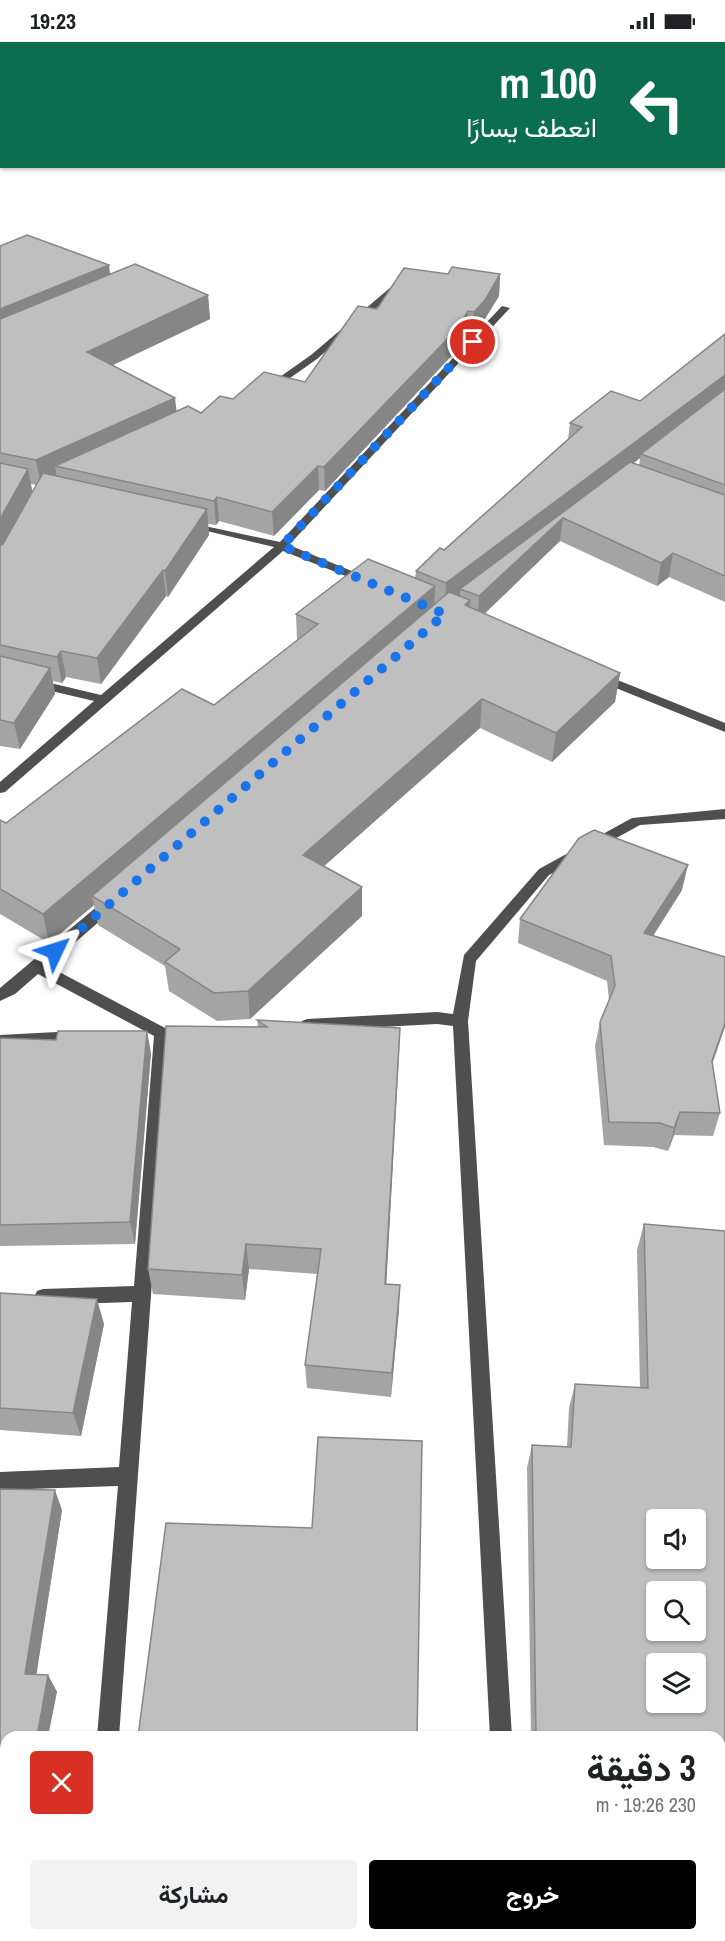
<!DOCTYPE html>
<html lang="ar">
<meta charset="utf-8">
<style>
body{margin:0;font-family:"Archivo Narrow",Vazirmatn,sans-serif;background:#f2f2f2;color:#202124;direction:rtl;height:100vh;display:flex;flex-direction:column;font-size:22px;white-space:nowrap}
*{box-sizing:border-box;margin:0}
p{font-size:20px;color:#757577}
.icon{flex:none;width:33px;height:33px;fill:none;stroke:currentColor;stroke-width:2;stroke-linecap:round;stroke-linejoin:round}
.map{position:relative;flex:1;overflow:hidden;direction:ltr}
.side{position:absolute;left:0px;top:1689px;width:726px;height:210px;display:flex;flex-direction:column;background:#fff;border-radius:18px 18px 0 0;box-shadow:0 2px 4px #0004;direction:rtl}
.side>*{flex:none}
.banner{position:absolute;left:0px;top:0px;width:726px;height:126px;box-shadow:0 2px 4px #0004;direction:rtl;background:#0b6e4f;color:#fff;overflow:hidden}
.buttons{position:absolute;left:646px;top:1467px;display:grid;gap:12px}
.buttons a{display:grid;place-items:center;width:60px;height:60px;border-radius:6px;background:#fff;box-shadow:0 2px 4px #0004;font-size:30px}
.pin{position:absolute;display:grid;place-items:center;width:51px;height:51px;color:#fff;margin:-26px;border:3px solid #fff;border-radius:50%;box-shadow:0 2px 6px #0007}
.me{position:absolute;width:66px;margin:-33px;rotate:49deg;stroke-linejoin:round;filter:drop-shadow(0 0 4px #0008)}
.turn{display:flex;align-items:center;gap:21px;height:126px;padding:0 30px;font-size:27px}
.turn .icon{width:78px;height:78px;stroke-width:2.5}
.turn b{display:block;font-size:42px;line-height:51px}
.round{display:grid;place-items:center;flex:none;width:63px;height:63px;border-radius:6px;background:#f2f2f2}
.summary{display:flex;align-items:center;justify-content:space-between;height:102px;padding:0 30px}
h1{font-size:36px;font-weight:700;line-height:45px}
.action{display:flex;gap:12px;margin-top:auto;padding:12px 30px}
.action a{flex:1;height:69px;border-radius:6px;background:#000;color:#fff;font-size:24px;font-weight:700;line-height:69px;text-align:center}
.action a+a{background:#f2f2f2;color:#202124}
.status{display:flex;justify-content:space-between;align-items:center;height:42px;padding:0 30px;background:#fff;direction:ltr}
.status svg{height:16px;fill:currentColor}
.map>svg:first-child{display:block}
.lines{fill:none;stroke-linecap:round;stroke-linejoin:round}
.major-casing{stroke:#dbdbdb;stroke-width:3}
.minor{fill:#4f4f4f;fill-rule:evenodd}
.major{fill:#000;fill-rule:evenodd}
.wall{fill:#a4a4a4;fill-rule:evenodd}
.shaded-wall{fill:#868686}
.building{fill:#bfbfbf;stroke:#868686;stroke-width:1.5;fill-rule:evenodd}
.route{stroke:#1a73e8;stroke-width:10;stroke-dasharray:0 18}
</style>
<div class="status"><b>19:23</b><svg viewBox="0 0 49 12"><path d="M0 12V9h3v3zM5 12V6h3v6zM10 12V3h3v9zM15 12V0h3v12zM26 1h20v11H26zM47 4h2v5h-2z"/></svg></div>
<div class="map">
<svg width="725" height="1899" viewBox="0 0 725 1899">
<rect width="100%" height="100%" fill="#fff"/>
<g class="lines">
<defs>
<g id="major">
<rect x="720" y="1800" width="5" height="22"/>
<rect x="0" y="1836" width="6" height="22"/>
<polygon points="214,1893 247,1893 250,1899 217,1899"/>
</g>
</defs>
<use href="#major" class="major-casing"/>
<g class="minor">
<polygon points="391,245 398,247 317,317 273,348 267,348 267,344 311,313"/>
<polygon points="502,264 510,266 289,503 371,537 371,541 363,541 283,509 5,750 0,751 0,740 94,659 0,637 0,629 101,653 274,505 186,484 186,480 280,500"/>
<polygon points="600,631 725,681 725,690 596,638 596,632"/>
<polygon points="725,767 725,777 640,783 549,833 476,919 468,979 512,1695 490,1695 453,984 437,982 307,989 302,987 299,983 302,979 307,977 437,970 453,972 464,913 539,827 632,776"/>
<polygon points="111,856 118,861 116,865 48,924 167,987 170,991 119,1695 97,1695 118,1444 0,1448 0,1430 119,1425 132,1260 43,1263 37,1261 34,1255 37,1249 43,1247 134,1244 154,994 38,932 15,952 0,959 0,946 106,857"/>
<polygon points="76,989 81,991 84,995 81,999 76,1001 0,1005 0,993"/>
<rect x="39" y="1893" width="24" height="6"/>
</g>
<use href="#major" class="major"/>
</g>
<g class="wall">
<path d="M 0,204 L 110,232 L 208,253 L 210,277 L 112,323 L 177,369 L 201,371 L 233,357 L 305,340 L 377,267 L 448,232 L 500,232 L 499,254 L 483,280 L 472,292 L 466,291 L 455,310 L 325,449 L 319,448 L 274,494 L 219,479 L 216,483 L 208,482 L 209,493 L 168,555 L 166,554 L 101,642 L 66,635 L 62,641 L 53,639 L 55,652 L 20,707 L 0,704 ZM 31,442 L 36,443 L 32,450 Z"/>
<path d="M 725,292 L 725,560 L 669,535 L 657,544 L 560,499 L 484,572 L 620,631 L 615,660 L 552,720 L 480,686 L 324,824 L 362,874 L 250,977 L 217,979 L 169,949 L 165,924 L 98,883 L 94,863 L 49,901 L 0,872 L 0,778 L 6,781 L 214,663 L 297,598 L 296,572 L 415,536 L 416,529 L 444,508 L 568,397 L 570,381 L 640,359 ZM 640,416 L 639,424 L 633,422 Z"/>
<polygon points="682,848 653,894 712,1022 720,1071 713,1094 674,1093 668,1109 653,1105 604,1103 595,1004 600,980 609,958 607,939 518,901 520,877"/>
<polygon points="257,978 400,986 386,1242 399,1267 391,1355 307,1346 305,1323 317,1232 249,1227 245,1258 153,1252 148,1227 258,984"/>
<polygon points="0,996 151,1011 135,1202 0,1204"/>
<polygon points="644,1182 725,1189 725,1783 720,1783 720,1695 531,1695 527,1426 532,1403 567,1405 569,1366 575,1342 640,1346 637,1208"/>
<polygon points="0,1251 104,1282 81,1394 0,1388"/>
<polygon points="0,1447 62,1468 36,1633 48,1633 57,1650 6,1695 6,1796 0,1796"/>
</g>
<g class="shaded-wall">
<polygon points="109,223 112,246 0,293 0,267"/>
<polygon points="500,232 499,254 483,280 472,292 474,270"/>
<polygon points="208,253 210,277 90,334 87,310"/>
<polygon points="468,269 466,291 455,310 325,449 324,425"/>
<polygon points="725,333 725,346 724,353 641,412 640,416 465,549 460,547 460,553 445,564 446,541"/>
<polygon points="175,356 178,381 55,424 57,436 41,444 36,418"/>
<polygon points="318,424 319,448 274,494 272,470"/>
<polygon points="28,427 33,453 0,512 0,477"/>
<polygon points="217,455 219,479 216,483 214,459"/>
<polygon points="207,467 209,493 168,555 165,529"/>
<polygon points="563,476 560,499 478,578 479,554"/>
<polygon points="673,511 669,535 657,544 661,521"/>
<polygon points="163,528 166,554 101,642 97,616"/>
<polygon points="435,544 434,573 92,854 94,863 49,901 43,872"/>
<polygon points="470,558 468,587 465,563"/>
<polygon points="61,609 66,635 62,641 57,615"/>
<polygon points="50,626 55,652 20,707 14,681"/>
<polygon points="620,631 615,660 552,720 556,691"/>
<polygon points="482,657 480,686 304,842 303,813"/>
<polygon points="688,823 682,848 639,916 644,891"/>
<polygon points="362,845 362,874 250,977 248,949"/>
<polygon points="725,981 725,985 705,1043 712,1019"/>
<polygon points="400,986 399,1013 385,1266 385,1242"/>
<polygon points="147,989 151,1011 135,1202 130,1180"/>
<polygon points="680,1070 674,1093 668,1109 674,1086"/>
<polygon points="246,1202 249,1227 245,1258 242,1233"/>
<polygon points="400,1243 399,1267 391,1355 392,1331"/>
<polygon points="97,1257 104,1282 81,1394 73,1371"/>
<polygon points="55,1448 62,1468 34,1648 25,1632"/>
<polygon points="48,1633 57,1650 48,1695 37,1695"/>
</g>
<g class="building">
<polygon points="27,193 109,223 0,267 0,204"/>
<polygon points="135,222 208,253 87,310 175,356 36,418 0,411 0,277"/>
<polygon points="452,225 500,232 485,258 474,270 468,269 457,287 324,425 318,424 272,470 217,455 214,459 55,424 188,364 201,371 220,354 233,357 264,330 305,340 358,264 377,267 404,226 448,232"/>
<polygon points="725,292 725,333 446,541 416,529 440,506 444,508 582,385 570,381 611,349 640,359"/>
<polygon points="725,347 725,443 641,412"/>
<polygon points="630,420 725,453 725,534 673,511 661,521 563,476 479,554 460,547"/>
<polygon points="0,421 28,427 0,477"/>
<polygon points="43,431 207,467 165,529 163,528 97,616 61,609 57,615 0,603 0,504 3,502"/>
<polygon points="368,517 435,544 43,872 0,847 0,778 6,781 182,647 214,663 318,582 296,572"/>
<polygon points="449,550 470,558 465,563 620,631 556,691 482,657 303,813 362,845 248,949 214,951 165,920 180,907 92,854"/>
<polygon points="0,614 50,626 14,681 0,678"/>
<polygon points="594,788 688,823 644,891 725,915 725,981 712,1019 720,1071 680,1070 674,1086 660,1081 609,1080 600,980 615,944 611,914 520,877 579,796"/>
<polygon points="257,978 400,986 385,1242 400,1243 392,1331 305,1323 321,1207 246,1202 242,1233 148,1227 166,984 267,985"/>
<polygon points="58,989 147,989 130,1180 0,1183 0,996 56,998"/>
<path d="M 644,1182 L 725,1189 L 725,1767 L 720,1767 L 720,1695 L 536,1695 L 532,1403 L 571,1405 L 575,1342 L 648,1346 ZM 657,1478 L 696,1478 L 696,1516 L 657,1516 ZM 657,1550 L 696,1550 L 696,1588 L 657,1588 ZM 657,1622 L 696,1622 L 696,1660 L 657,1660 Z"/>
<polygon points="0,1251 97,1257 73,1371 0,1366"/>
<polygon points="318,1395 422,1399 417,1695 138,1695 166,1481 312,1486"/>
<polygon points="0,1447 55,1448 25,1632 48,1633 37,1695 6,1695 6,1784 0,1783"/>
</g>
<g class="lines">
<polyline class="route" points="55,909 445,572 282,504 473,300"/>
</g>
</svg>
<div class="buttons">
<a><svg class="icon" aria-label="sound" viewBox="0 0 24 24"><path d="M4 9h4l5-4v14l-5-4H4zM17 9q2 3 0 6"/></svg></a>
<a><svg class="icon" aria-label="search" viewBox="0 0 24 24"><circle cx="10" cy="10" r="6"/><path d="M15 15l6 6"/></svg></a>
<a><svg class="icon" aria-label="layers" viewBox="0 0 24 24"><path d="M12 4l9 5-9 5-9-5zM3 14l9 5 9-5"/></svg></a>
</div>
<div class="pin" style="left:473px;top:300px;background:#d93025"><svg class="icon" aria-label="arrive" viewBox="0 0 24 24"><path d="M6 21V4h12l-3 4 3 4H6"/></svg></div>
<svg class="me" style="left:55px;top:909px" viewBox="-20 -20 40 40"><path d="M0-17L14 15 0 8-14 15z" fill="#1a73e8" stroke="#fff" stroke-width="4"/></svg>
<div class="banner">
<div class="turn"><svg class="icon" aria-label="left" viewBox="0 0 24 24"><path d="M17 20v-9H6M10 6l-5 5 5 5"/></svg><div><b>100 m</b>انعطف يسارًا</div></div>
</div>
<section class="side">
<div class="summary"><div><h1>3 دقيقة</h1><p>230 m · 19:26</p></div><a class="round" style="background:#d93025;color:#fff"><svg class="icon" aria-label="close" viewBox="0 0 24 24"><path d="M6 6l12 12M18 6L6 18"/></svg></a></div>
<div class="action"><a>خروج</a><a>مشاركة</a></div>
</section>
</div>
